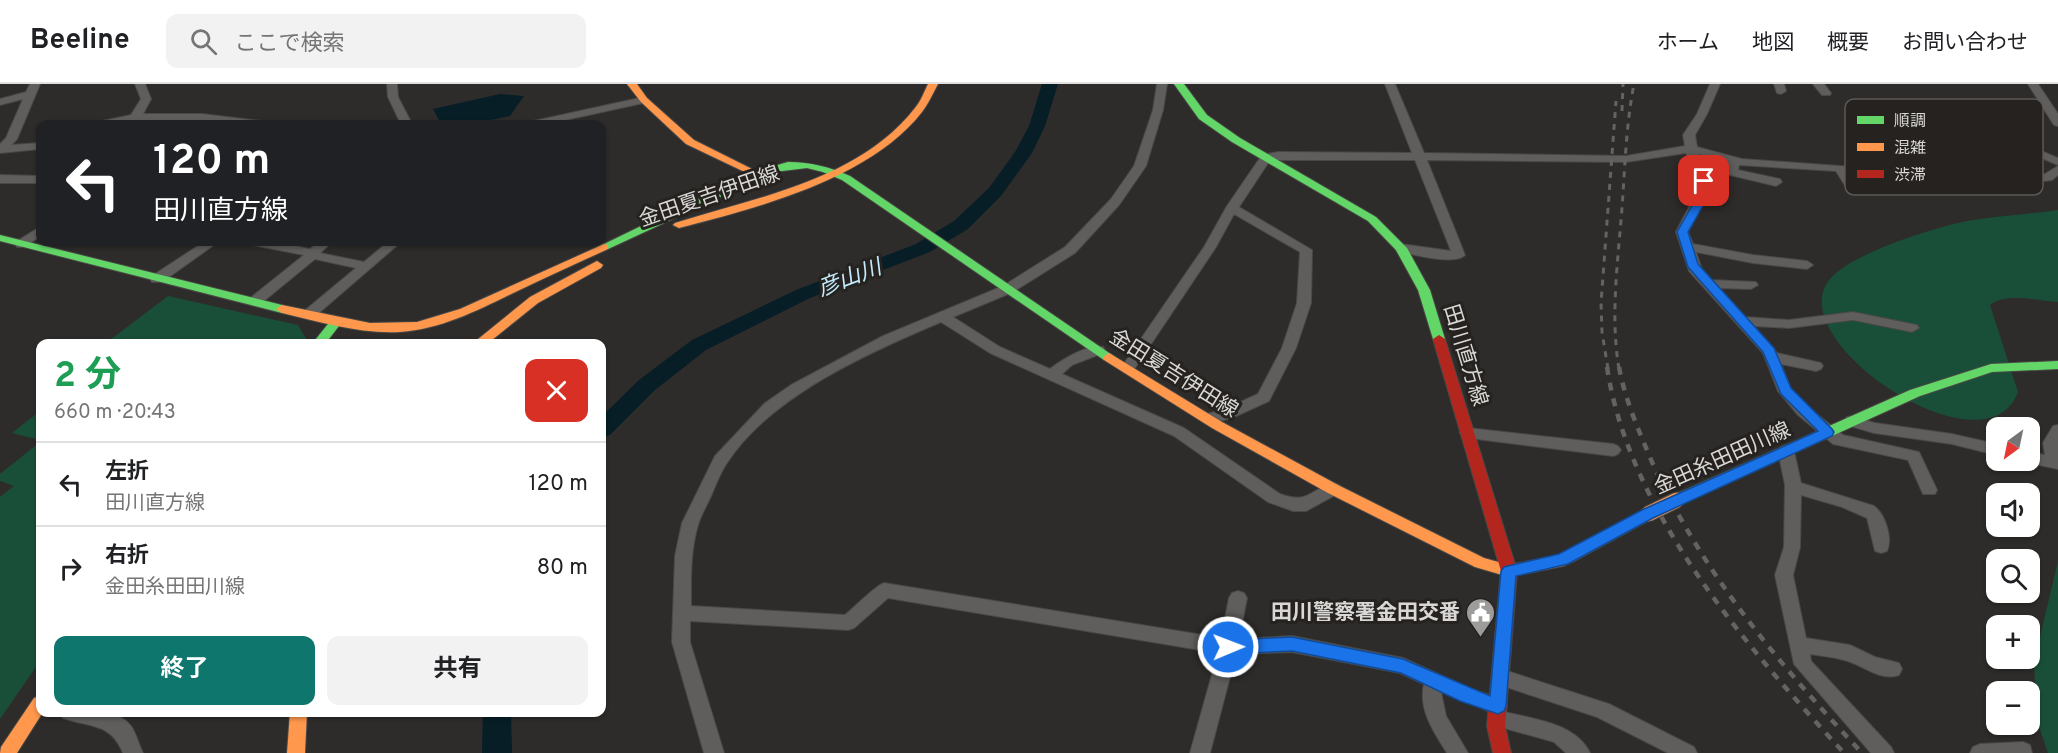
<!DOCTYPE html>
<html lang="ja">
<meta charset="utf-8">
<style>
body{margin:0;font-family:Overpass,"Noto Sans JP",sans-serif;background:#f2f2f2;color:#202124;height:100vh;display:flex;flex-direction:column;font-size:22px;white-space:nowrap}
*{box-sizing:border-box;margin:0}
p{font-size:20px;color:#757577}
.icon{flex:none;width:33px;height:33px;fill:none;stroke:currentColor;stroke-width:2;stroke-linecap:round;stroke-linejoin:round}
.map{position:relative;flex:1;overflow:hidden}
.details{position:absolute;left:36px;top:255px;width:570px;height:378px;display:flex;flex-direction:column;background:#fff;border-radius:12px;box-shadow:0 2px 4px #0004}
.details>*{flex:none}
.banner{position:absolute;left:36px;top:36px;width:570px;height:126px;border-radius:12px;box-shadow:0 2px 4px #0004;background:#202124;color:#fff;overflow:hidden}
.needle{width:39px;rotate:213deg}
.controls{position:absolute;left:1986px;top:333px;display:grid;gap:12px}
.controls a{display:grid;place-items:center;width:54px;height:54px;border-radius:12px;background:#fff;box-shadow:0 2px 4px #0004;font-size:30px}
.pin{position:absolute;display:grid;place-items:center;width:51px;height:51px;color:#fff;margin:-26px;border-radius:12px;box-shadow:0 3px 9px #0006}
.me{position:absolute;width:66px;margin:-33px;rotate:89deg;stroke-linejoin:round;filter:drop-shadow(0 0 4px #0008)}
.turn{display:flex;align-items:center;gap:21px;height:126px;padding:0 18px;font-size:27px}
.turn .icon{width:78px;height:78px;stroke-width:2.5}
.turn b{display:block;font-size:42px;line-height:51px}
.round{display:grid;place-items:center;flex:none;width:63px;height:63px;border-radius:12px;background:#f2f2f2}
.overview{display:flex;align-items:center;justify-content:space-between;height:102px;padding:0 18px}
h1{font-size:36px;font-weight:700;line-height:45px;color:#1e9e55}
.primary-button{display:flex;gap:12px;margin-top:auto;padding:12px 18px}
.primary-button a{flex:1;height:69px;border-radius:12px;background:#0f766e;color:#fff;font-size:24px;font-weight:700;line-height:69px;text-align:center}
.primary-button a+a{background:#f2f2f2;color:#202124}
ul{padding:0;list-style:none}
li{display:flex;align-items:center;gap:18px;height:84px;padding:0 18px;border-top:2px solid #e0e0e0}
li div{flex:1}
li b{display:block;font-size:22px}
li em{font-style:normal}
header{display:flex;align-items:center;gap:36px;box-sizing:border-box;height:84px;padding:0 30px;background:#fff;border-bottom:2px solid #e0e0e0}
header strong{font-size:28px}
nav{display:flex;gap:33px;margin-inline-start:auto;font-size:21px}
.search{width:420px;height:54px;background:#f2f2f2;display:flex;align-items:center;gap:15px;box-sizing:border-box;padding:0 21px;border-radius:12px;color:#757577;font-size:22px}
.map>svg:first-child{display:block}
.green{fill:#194f39}
.water{fill:#071e26}
.lines{fill:none;stroke-linecap:round;stroke-linejoin:round}
.river{fill:#071e26;fill-rule:evenodd}
.street-casing{stroke:#494846;stroke-width:2}
.fast-casing{stroke:#494846;stroke-width:2}
.slow-casing{stroke:#494846;stroke-width:2}
.jam-casing{stroke:#494846;stroke-width:2}
.street{fill:#5f5e5d;fill-rule:evenodd}
.fast{fill:#63d668;fill-rule:evenodd}
.slow{fill:#ff974d;fill-rule:evenodd}
.jam{fill:#b3261e;fill-rule:evenodd}
.rail-far1{stroke:#646361;stroke-width:3;stroke-dasharray:6 6;stroke-linecap:butt}
.rail{stroke:#646361;stroke-width:4.5;stroke-dasharray:8 8;stroke-linecap:butt}
.slow-bridge-casing{stroke:#494846;stroke-width:17;stroke-linecap:butt}
.slow-bridge{stroke:#ff974d;stroke-width:15}
.route{fill:#1a73e8;stroke:#114b97;stroke-width:1.5}
.labels{text-anchor:middle;stroke-width:6;stroke-linejoin:round;paint-order:stroke}
.street-label{font-size:21px;fill:#d9d8d6;stroke:#25221f}
.poi-label{font-size:21px;font-weight:bold;fill:#d9d8d6;stroke:#25221f;text-anchor:end}
.water-label{font-size:22px;font-style:italic;fill:#c3ecfd;stroke:#25221f}
.key{fill:#25221f;stroke:#5b5956;stroke-width:1.5}
.key-label{font-size:16px;fill:#d9d8d6}
</style>
<header>
<strong>Beeline</strong>
<div class="search"><svg class="icon" aria-label="search" viewBox="0 0 24 24"><circle cx="10" cy="10" r="6"/><path d="M15 15l6 6"/></svg>ここで検索</div>
<nav><a>ホーム</a><a>地図</a><a>概要</a><a>お問い合わせ</a></nav>
</header>
<div class="map">
<svg width="2058" height="669" viewBox="0 0 2058 669">
<rect width="100%" height="100%" fill="#2e2c2a"/>
<g class="green">
<path d="M 2058,126 L 2058,218 C 2039,217 2005,208 1990,221 L 2018,308 C 1986,395 1778,256 1830,195 C 1851,170 1925,147 1958,139 C 1990,132 2025,131 2058,126 Z"/>
<polygon points="168,212 298,241 307,256 303,260 106,259"/>
<polygon points="40,327 40,356 12,349"/>
<polygon points="40,358 40,577 0,635 0,413 14,402 0,397 0,390"/>
<polygon points="2058,477 2058,669 2048,669 2037,637 2034,578"/>
</g>
<polygon class="water" points="500,10 524,12 510,32 471,40 440,38 433,25"/>
<g class="lines">
<g class="river">
<polygon points="1042,0 1058,0 1045,42 1032,69 1001,112 968,145 930,168 810,214 706,266 655,306 610,351 602,353 602,332 639,296 692,256 796,206 916,160 954,137 989,104 1015,68 1029,42"/>
<polygon points="483,628 511,628 512,669 482,669"/>
</g>
<defs>
<g id="street">
<polygon points="30,0 40,0 17,55 11,61 40,59 40,65 0,69 0,60 6,54 23,15 0,21 0,15 26,8"/>
<polygon points="135,0 145,0 151,15 143,30 202,30 261,37 267,40 238,40 181,36 139,37 137,40 127,40 127,38 97,40 98,38 131,31 141,15"/>
<polygon points="387,0 397,0 398,13 412,40 401,40 388,13"/>
<path d="M 1157,0 L 1167,0 L 1163,26 L 1146,82 L 1119,121 L 1075,169 L 1013,208 L 953,233 L 1000,263 L 1050,285 C 1061,276 1089,259 1103,263 L 1105,266 L 1103,269 L 1072,281 L 1062,290 L 1184,344 L 1280,410 C 1308,420 1308,407 1333,399 L 1339,401 L 1341,405 L 1339,409 L 1306,427 L 1293,427 L 1268,418 L 1174,352 L 990,269 L 941,238 C 870,268 770,312 727,379 C 720,389 716,401 711,412 C 707,421 701,431 698,441 C 690,468 691,495 691,522 L 845,531 C 854,524 875,502 884,499 L 1221,554 L 1229,514 L 1232,509 L 1238,507 L 1244,509 L 1247,514 L 1239,555 L 1292,552 L 1403,574 L 1471,605 L 1505,616 L 1507,622 L 1505,628 C 1533,635 1576,639 1590,669 L 1566,669 L 1554,658 L 1490,640 L 1488,634 L 1491,628 L 1441,608 L 1446,632 L 1468,669 L 1447,669 C 1434,648 1418,626 1424,600 L 1400,589 L 1292,568 L 1236,570 L 1210,669 L 1190,669 L 1218,569 L 888,514 L 854,544 L 848,546 L 690,537 L 690,558 L 724,669 L 704,669 L 672,558 L 675,472 L 682,439 L 715,372 L 765,319 L 791,301 L 883,252 L 1003,202 L 1065,163 L 1111,115 L 1134,82 L 1153,26 Z"/>
<path d="M 1385,0 L 1395,0 L 1424,69 L 1626,72 L 1685,62 L 1683,51 L 1697,30 L 1710,0 L 1720,0 L 1707,30 L 1695,51 L 1697,63 L 1742,75 L 2003,94 L 2045,90 L 2058,82 L 2058,91 L 2052,96 L 2003,102 L 1902,96 L 1848,88 L 1854,98 L 1872,103 L 1872,109 L 1868,110 L 1846,103 L 1836,87 L 1739,81 L 1738,86 L 1780,95 L 1782,98 L 1776,102 L 1730,91 L 1725,86 L 1728,78 L 1698,70 L 1711,104 L 1688,148 L 1693,160 L 1753,171 L 1807,177 L 1813,181 L 1807,185 L 1753,179 L 1696,168 L 1702,186 L 1711,196 L 1756,198 L 1758,201 L 1751,205 L 1719,204 L 1745,233 L 1789,236 L 1853,228 L 1917,241 L 1919,244 L 1912,248 L 1853,236 L 1789,244 L 1754,242 L 1777,269 L 1821,279 L 1823,282 L 1821,285 L 1816,287 L 1781,280 L 1791,305 L 1808,323 L 1843,351 L 1919,368 L 1937,406 L 1935,410 L 1923,410 L 1908,376 L 1833,360 L 1798,331 L 1778,307 L 1763,269 L 1689,187 L 1676,148 L 1699,104 L 1686,69 L 1626,78 L 1427,76 L 1465,171 C 1454,182 1412,170 1396,167 L 1395,164 L 1401,160 L 1451,167 L 1415,76 L 1270,76 L 1239,123 L 1312,166 L 1311,219 L 1296,264 L 1269,317 L 1232,334 L 1207,340 L 1199,335 L 1202,331 L 1223,326 L 1258,310 L 1282,264 L 1297,219 L 1300,168 L 1234,130 L 1216,163 L 1133,287 L 1123,287 L 1121,284 L 1123,281 L 1204,163 L 1227,122 L 1262,71 L 1278,68 L 1412,69 Z"/>
<polygon points="1774,0 1784,0 1786,7 1781,10 1777,9"/>
<polygon points="1813,0 1824,0 1831,9 1830,11 1822,11"/>
<polygon points="2028,0 2038,0 2058,30 2058,42 2054,41"/>
<polygon points="644,13 649,16 648,18 547,40 528,40 534,37"/>
<polygon points="1986,44 2058,74 2058,81 1982,49 1982,45"/>
<polygon points="0,91 40,92 40,99 0,99"/>
<polygon points="40,143 40,152 25,163 17,163 15,160 17,157"/>
<polygon points="204,158 218,158 162,198 152,198 150,195 152,192"/>
<polygon points="251,158 274,158 310,165 319,158 332,158 320,169 364,178 388,158 401,158 313,234 303,234 301,231 303,228 356,184 315,175 259,221 254,222 247,218 249,215 304,171 253,161"/>
<polygon points="1852,332 1875,339 1952,350 1996,360 1996,371 1952,360 1874,349 1847,341 1844,337 1847,333"/>
<polygon points="2058,341 2058,385 2025,378 2030,376 2030,368 2045,371 2043,359 2053,342"/>
<polygon points="1468,344 1613,360 1618,362 1621,366 1618,370 1613,372 1468,354 1463,353 1460,349 1463,345"/>
<path d="M 1786,361 L 1791,363 L 1794,367 L 1801,399 L 1874,422 C 1885,430 1893,454 1887,467 L 1881,469 L 1875,467 L 1867,434 L 1842,423 L 1801,411 L 1800,463 L 1793,491 L 1806,554 L 1850,561 L 1875,573 L 1899,579 L 1902,585 L 1899,591 C 1880,598 1862,580 1844,576 C 1833,573 1821,572 1810,570 L 1811,577 L 1891,663 L 1894,669 L 1871,669 L 1794,580 L 1775,491 L 1784,463 L 1785,401 L 1778,367 L 1781,363 Z"/>
<polygon points="1501,585 1609,620 1694,663 1697,669 1668,669 1597,633 1494,599 1492,593 1494,587"/>
<path d="M 61,628 C 83,628 115,622 131,642 C 136,649 139,661 143,669 L 123,669 C 110,638 91,644 63,634 Z"/>
<polygon points="2023,658 2030,661 2032,669 1970,669 1973,663 1980,660"/>
</g>
<g id="fast">
<polygon points="1174,0 1184,0 1207,31 1240,54 1376,133 1407,164 1430,206 1445,255 1443,258 1435,258 1433,255 1418,206 1396,166 1368,137 1232,58 1199,35"/>
<path d="M 788,78 C 811,78 829,83 850,92 L 1115,273 L 1114,276 L 1104,276 L 842,96 L 823,88 L 807,84 L 774,88 L 608,165 L 600,165 L 598,163 L 750,89 Z"/>
<polygon points="0,151 282,221 288,225 282,229 0,157"/>
<polygon points="336,234 342,238 325,260 312,260 332,235"/>
<polygon points="2058,277 2058,285 1992,288 1920,312 1682,420 1672,420 1670,416 1672,412 1910,306 1991,280"/>
<polygon points="1648,424 1653,426 1655,430 1653,434 1576,476 1571,478 1566,476 1563,472 1566,468"/>
</g>
<g id="slow">
<polygon points="627,0 637,0 647,14 694,56 760,89 759,91 751,91 686,60 641,18"/>
<path d="M 928,0 L 938,0 C 933,9 929,19 922,28 C 871,94 758,124 679,144 L 673,141 L 675,139 C 757,113 859,96 915,24 C 921,17 924,8 928,0 Z"/>
<path d="M 604,160 L 608,161 L 608,165 C 582,177 555,189 528,202 C 487,221 447,245 400,248 C 360,250 320,238 282,229 L 276,225 L 282,221 L 370,239 L 417,238 L 460,225 Z"/>
<polygon points="597,177 603,181 601,184 538,219 487,260 472,260 530,213"/>
<polygon points="1109,269 1222,338 1338,401 1484,474 1509,481 1560,471 1571,466 1576,468 1579,472 1576,476 1563,482 1509,493 1475,483 1328,409 1212,344 1104,276 1103,273"/>
<polygon points="40,612 40,628 43,628 17,669 0,669 1,663 34,614"/>
<polygon points="290,628 307,628 305,669 287,669"/>
</g>
<polygon id="jam" points="1439,251 1445,255 1517,487 1505,642 1511,669 1493,669 1487,642 1501,487 1433,255"/>
</defs>
<use href="#street" class="street-casing"/>
<use href="#fast" class="fast-casing"/>
<use href="#slow" class="slow-casing"/>
<use href="#jam" class="jam-casing"/>
<use href="#street" class="street"/>
<use href="#fast" class="fast"/>
<use href="#slow" class="slow"/>
<use href="#jam" class="jam"/>
<g class="rail-far1">
<polyline points="1622,27 1623,0"/>
<polyline points="1608,285 1602,248 1601,219 1616,17"/>
<path d="M 1619,285 C 1610,232 1618,177 1622,124 C 1625,82 1626,41 1634,0"/>
</g>
<g class="rail">
<path d="M 1607,283 C 1629,429 1748,564 1844,669"/>
<path d="M 1619,283 C 1625,316 1639,347 1652,378 C 1702,489 1780,581 1862,669"/>
</g>
<defs>
<polyline id="slow-bridge" points="1648,430 1677,416"/>
</defs>
<use href="#slow-bridge" class="slow-bridge-casing"/>
<use href="#slow-bridge" class="slow-bridge"/>
</g>
<polygon class="route" points="1700,94 1704,94 1709,97 1709,111 1688,148 1698,180 1774,264 1791,304 1832,345 1834,348 1832,352 1653,434 1568,480 1516,492 1506,622 1504,627 1498,630 1460,617 1401,589 1292,567 1228,570 1222,568 1220,563 1222,558 1228,556 1292,553 1403,575 1490,612 1501,487 1504,483 1559,470 1642,426 1818,347 1781,310 1763,268 1688,183 1677,148 1698,111"/>
<defs>
<symbol id="civic-pin" viewBox="-11 -11 22 30"><path d="M0 17L-7.5 6A9.5 9.5 0 1 1 7.5 6Z" fill="#9d9c9a" stroke="#25221f"/><path d="M-.6-6.5H3V-4.5H.6V-3L4-1V1h2V6H-6V1h2V-1L-.6-3ZM-1.2 2.5V6h2.4V2.5Z" fill="#fff"/></symbol>
</defs>
<g fill-rule="evenodd">
<use href="#civic-pin" x="1464" y="512" width="33" height="45"/>
</g>
<g class="labels">
<g class="street-label">
<text transform="translate(709 112) rotate(-19)" y="7">金田夏吉伊田線</text>
<text transform="translate(1466 271) rotate(73)" y="7">田川直方線</text>
<text transform="translate(1174 289) rotate(32)" y="7">金田夏吉伊田線</text>
<text transform="translate(1722 374) rotate(-24)" y="7">金田糸田田川線</text>
</g>
<g class="poi-label">
<text x="1460" y="535">田川警察署金田交番</text>
</g>
<g class="water-label">
<text transform="translate(849 193) rotate(-21)" y="8">彦山川</text>
</g>
</g>
<rect x="1845" y="15" width="198" height="96" rx="9" class="key"/>
<rect x="1857" y="32" width="27" height="8" fill="#63d668"/>
<rect x="1857" y="59" width="27" height="8" fill="#ff974d"/>
<rect x="1857" y="86" width="27" height="8" fill="#b3261e"/>
<g class="key-label">
<text x="1894" y="42">順調</text>
<text x="1894" y="69">混雑</text>
<text x="1894" y="96">渋滞</text>
</g>
</svg>
<div class="controls">
<a><svg class="needle" viewBox="-14 -14 28 28"><path d="M0-13l5 13h-10z" fill="#e53935"/><path d="M0 13l5-13h-10z" fill="#757577"/></svg></a>
<a><svg class="icon" aria-label="sound" viewBox="0 0 24 24"><path d="M4 9h4l5-4v14l-5-4H4zM17 9q2 3 0 6"/></svg></a>
<a><svg class="icon" aria-label="search" viewBox="0 0 24 24"><circle cx="10" cy="10" r="6"/><path d="M15 15l6 6"/></svg></a>
<a>+</a>
<a>−</a>
</div>
<div class="pin" style="left:1704px;top:97px;background:#d93025"><svg class="icon" aria-label="arrive" viewBox="0 0 24 24"><path d="M6 21V4h12l-3 4 3 4H6"/></svg></div>
<svg class="me" style="left:1228px;top:563px" viewBox="-20 -20 40 40"><circle r="17" fill="#1a73e8" stroke="#fff" stroke-width="3"/><path d="M0-11L8 9 0 5-8 9z" fill="#fff"/></svg>
<div class="banner">
<div class="turn"><svg class="icon" aria-label="left" viewBox="0 0 24 24"><path d="M17 20v-9H6M10 6l-5 5 5 5"/></svg><div><b>120 m</b>田川直方線</div></div>
</div>
<section class="details">
<div class="overview"><div><h1>2 分</h1><p>660 m · 20:43</p></div><a class="round" style="background:#d93025;color:#fff"><svg class="icon" aria-label="close" viewBox="0 0 24 24"><path d="M6 6l12 12M18 6L6 18"/></svg></a></div>
<ul>
<li><svg class="icon" aria-label="left" viewBox="0 0 24 24"><path d="M17 20v-9H6M10 6l-5 5 5 5"/></svg><div><b>左折</b><p>田川直方線</p></div><em>120 m</em></li>
<li><svg class="icon" aria-label="right" viewBox="0 0 24 24"><path d="M7 20v-9h11M14 6l5 5-5 5"/></svg><div><b>右折</b><p>金田糸田田川線</p></div><em>80 m</em></li>
</ul>
<div class="primary-button"><a>終了</a><a>共有</a></div>
</section>
</div>
